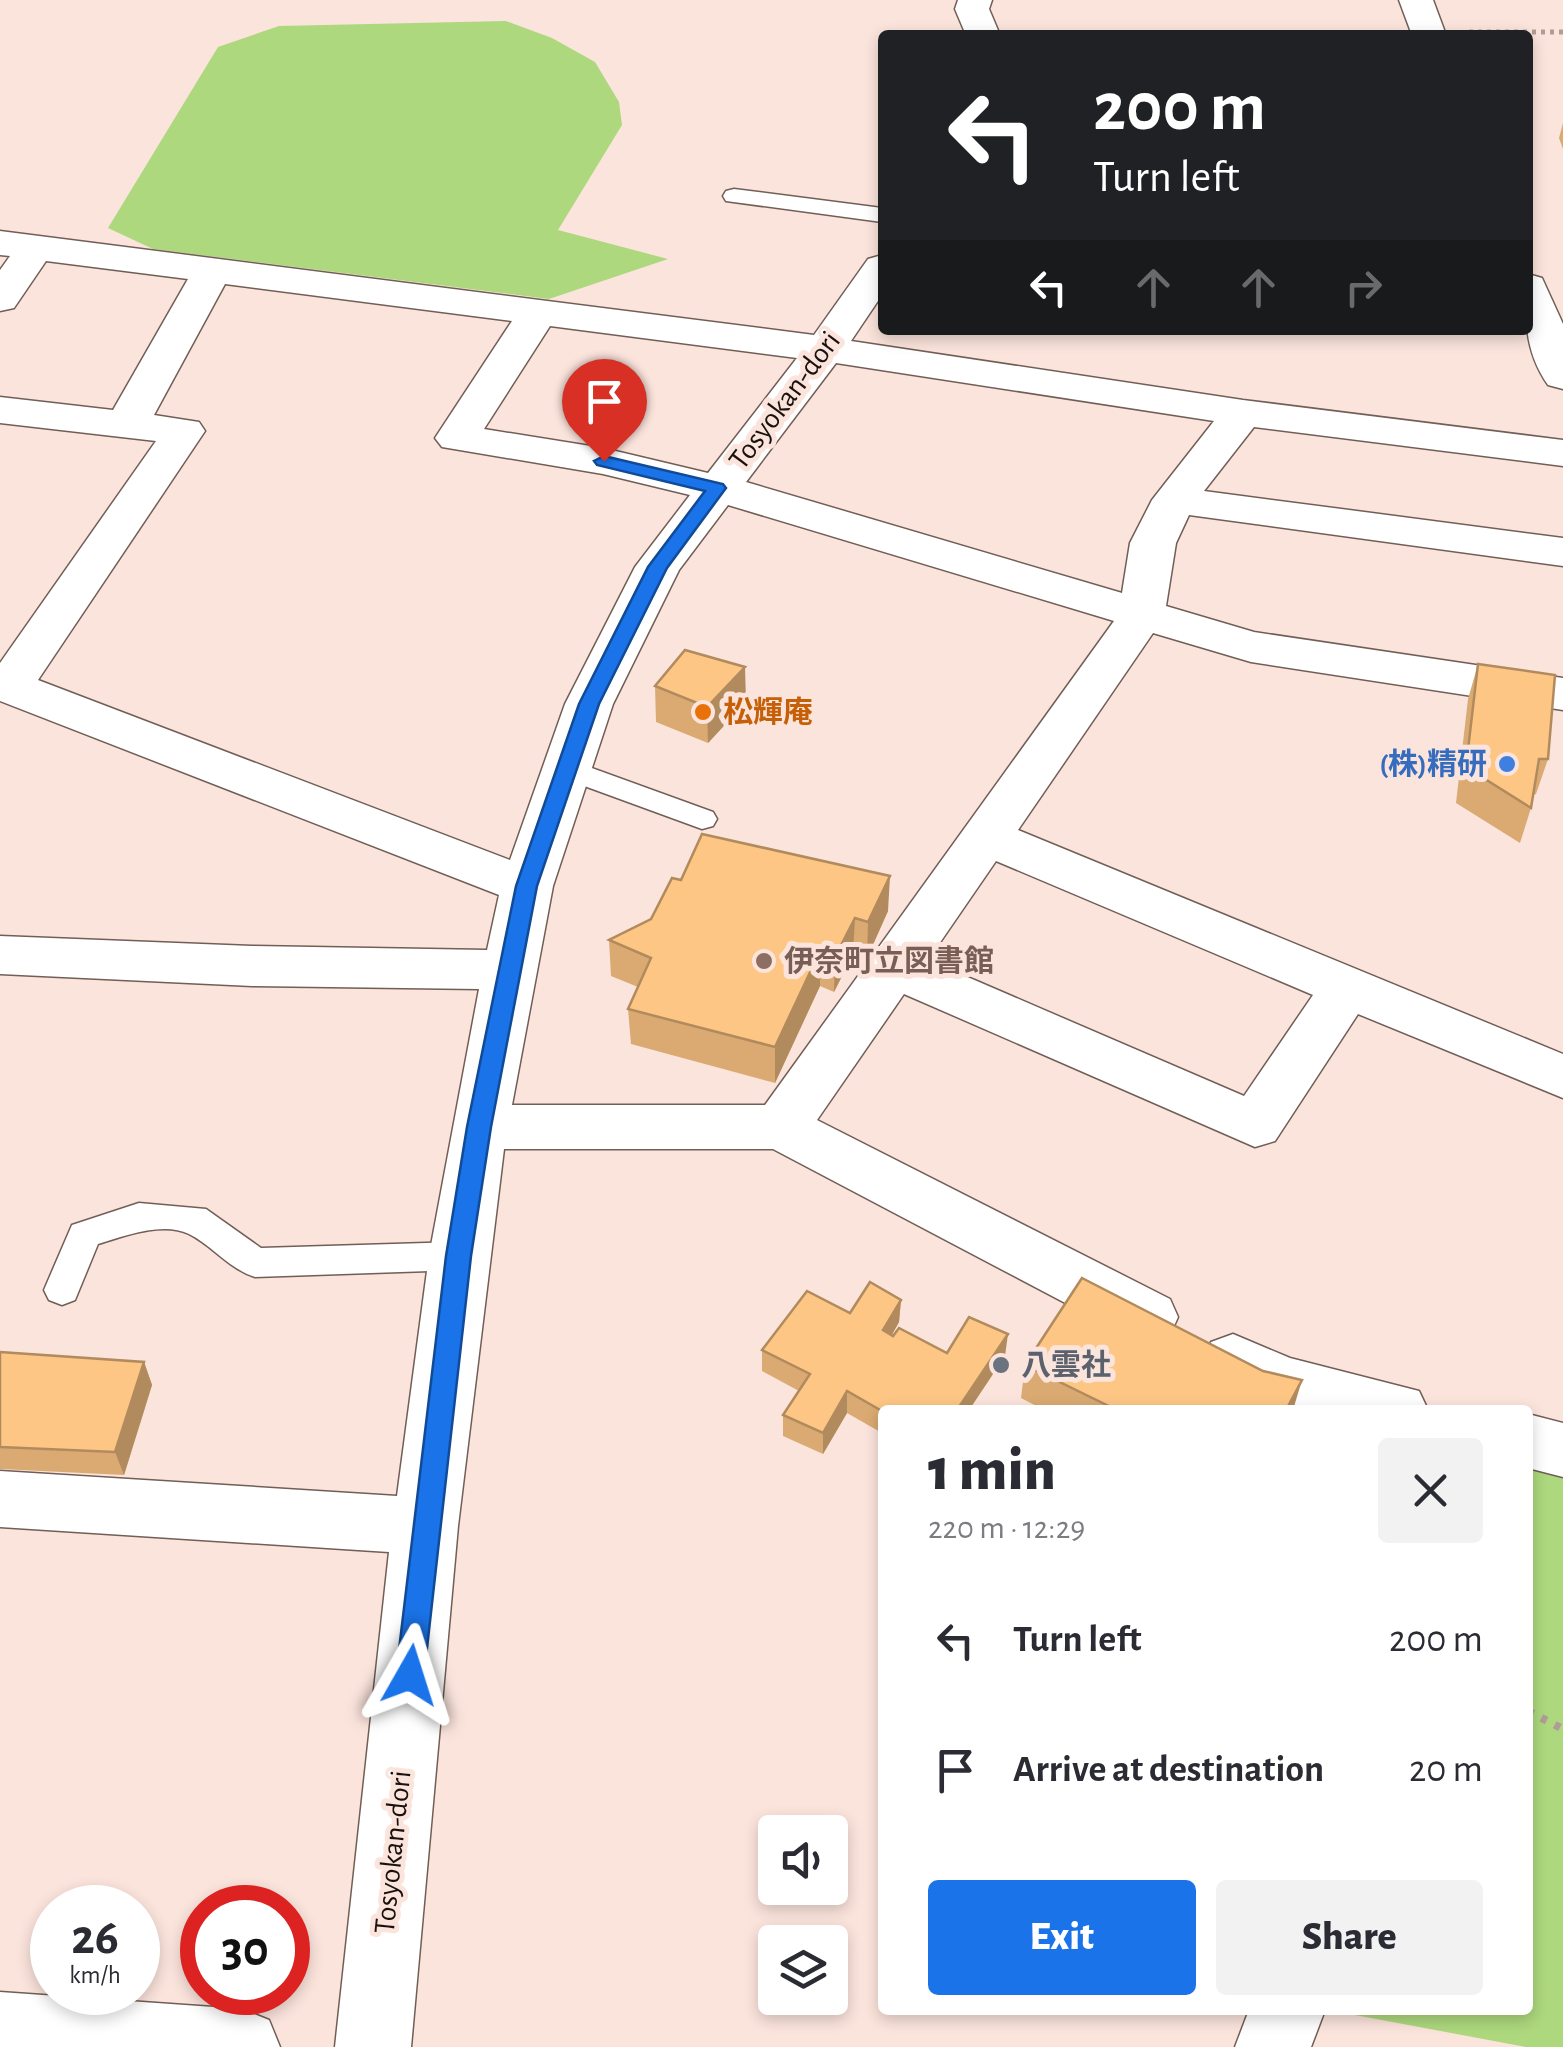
<!DOCTYPE html>
<meta charset="utf-8">
<style>
body{margin:0;font-family:"Alegreya Sans","Noto Sans JP",sans-serif;background:#f2f2f3;color:#2b2b33;height:100vh;display:flex;flex-direction:column;font-size:38px;white-space:nowrap}
*{box-sizing:border-box;margin:0}
p{font-size:32px;color:#7c7c81}
.icon{flex:none;width:55px;height:55px;fill:none;stroke:currentColor;stroke-width:2;stroke-linecap:round;stroke-linejoin:round}
.map{position:relative;flex:1;overflow:hidden}
.sheet{position:absolute;left:878px;top:1405px;width:655px;height:610px;display:flex;flex-direction:column;background:#fff;border-radius:10px;box-shadow:0 5px 15px #0003}
.sheet>*{flex:none}
.hud{position:absolute;left:878px;top:30px;width:655px;height:305px;border-radius:10px;box-shadow:0 5px 15px #0003;background:#202124;color:#fff;overflow:hidden}
.tools{position:absolute;left:758px;top:1815px;display:grid;gap:20px}
.tools a{display:grid;place-items:center;width:90px;height:90px;border-radius:10px;background:#fff;box-shadow:0 5px 15px #0003;font-size:50px}
.speed{position:absolute;left:30px;top:1885px;display:flex;gap:20px;font-size:50px;font-weight:700;text-align:center}
.speed>*{display:grid;place-content:center;width:130px;height:130px;border-radius:50%;background:#fff;box-shadow:0 5px 15px #0003;line-height:1}
.speed small{font-size:25px;font-weight:400}
.speed .limit{border:15px solid #d22;background:#fff;color:#111}
.pin{position:absolute;display:grid;place-items:center;width:85px;height:85px;color:#fff;margin:-102px -42px;border-radius:50% 50% 50% 0;rotate:-45deg;box-shadow:0 0 10px #0007}
.pin .icon{rotate:45deg}
.me{position:absolute;width:110px;margin:-55px;rotate:6deg;stroke-linejoin:round;filter:drop-shadow(0 0 8px #0008)}
.turn{display:flex;align-items:center;gap:35px;height:210px;padding:0 50px;font-size:45px}
.turn .icon{width:130px;height:130px;stroke-width:2.5}
.turn b{display:block;font-size:70px;line-height:85px}
.lanes{display:flex;align-items:center;height:95px;padding:0 50px;background:#0003;justify-content:center;gap:50px;direction:ltr}
.lanes .off{opacity:.35}
.round{display:grid;place-items:center;flex:none;width:105px;height:105px;border-radius:10px;background:#f2f2f3}
.overview{display:flex;align-items:center;justify-content:space-between;height:170px;padding:0 50px}
h1{font-size:60px;font-weight:800;line-height:75px}
.primary-button{display:flex;gap:20px;margin-top:auto;padding:20px 50px}
.primary-button a{flex:1;height:115px;border-radius:10px;background:#1a73e8;color:#fff;font-size:40px;font-weight:800;line-height:115px;text-align:center}
.primary-button a+a{background:#f2f2f3;color:#2b2b33}
ul{padding:0;list-style:none}
li{display:flex;align-items:center;gap:30px;height:130px;padding:0 50px}
li div{flex:1}
li b{display:block;font-size:38px}
li em{font-style:normal}
.map>svg:first-child{display:block}
.green{fill:#add87d}
.lines{fill:none;stroke-linecap:round;stroke-linejoin:round}
.service-casing{stroke:#715e56;stroke-width:3}
.minor-casing{stroke:#715e56;stroke-width:3}
.path-far1{stroke:#af9e97;stroke-width:5;stroke-dasharray:4 5;stroke-linecap:butt}
.path{stroke:#af9e97;stroke-width:8;stroke-dasharray:6 9;stroke-linecap:butt}
.service{fill:#fff;fill-rule:evenodd}
.minor{fill:#fff;fill-rule:evenodd}
.wall{fill:#daaa72}
.shaded-wall{fill:#b18b5d}
.building{fill:#fdc685;stroke:#b18b5d;stroke-width:2.5}
.route{fill:#1a73e8;stroke:#114b97;stroke-width:2.5}
.food-dot{fill:#e8710a;stroke:#fbe4dc;stroke-width:4}
.shop-dot{fill:#3f7fe0;stroke:#fbe4dc;stroke-width:4}
.education-dot{fill:#8d6e63;stroke:#fbe4dc;stroke-width:4}
.worship-dot{fill:#6b7280;stroke:#fbe4dc;stroke-width:4}
.labels{text-anchor:middle;stroke-width:10;stroke-linejoin:round;paint-order:stroke}
.street-label{font-size:30px;fill:#18110e;stroke:#fbe4dc}
.food-label{font-size:30px;font-weight:bold;fill:#c56008;stroke:#fbe4dc;text-anchor:start}
.shop-label{font-size:30px;font-weight:bold;fill:#366cbe;stroke:#fbe4dc;text-anchor:end}
.education-label{font-size:30px;font-weight:bold;fill:#785e54;stroke:#fbe4dc;text-anchor:start}
.worship-label{font-size:30px;font-weight:bold;fill:#5b616d;stroke:#fbe4dc;text-anchor:start}
</style>
<div class="map">
<svg width="1563" height="2047" viewBox="0 0 1563 2047">
<rect width="100%" height="100%" fill="#fbe4dc"/>
<g class="green">
<polygon points="506,21 552,38 595,62 619,102 622,125 558,230 668,259 549,299 153,249 108,228 218,47 279,26"/>
<polygon points="1528,1452 1563,1462 1563,2047 1526,2047 1328,2010 1528,2010"/>
</g>
<g class="lines">
<defs>
<g id="service">
<polygon points="734,189 882,208 882,222 726,201 723,196 726,191"/>
<polygon points="567,759 713,812 717,819 713,826 702,829 557,776 552,769 557,762"/>
<path d="M 139,1203 L 206,1209 L 261,1248 L 459,1242 L 471,1246 L 477,1256 L 471,1266 L 459,1270 L 255,1277 C 229,1269 213,1246 189,1234 C 163,1221 124,1236 98,1244 L 75,1300 L 62,1305 L 49,1300 L 44,1290 L 72,1225 Z"/>
</g>
<g id="minor">
<polygon points="958,0 992,0 989,9 1000,35 966,35 955,9"/>
<polygon points="1399,0 1433,0 1446,35 1412,35"/>
<path d="M 0,231 L 814,335 L 868,259 L 882,255 L 882,295 L 851,341 L 1243,400 L 1563,440 L 1563,466 L 1254,427 L 1204,491 L 1563,538 L 1563,566 L 1189,515 L 1176,543 L 1166,606 L 1254,632 L 1563,678 L 1563,710 L 1251,662 L 1153,633 L 1018,830 L 1563,1054 L 1563,1098 L 1358,1014 L 1275,1141 L 1255,1147 L 904,994 L 817,1120 L 1170,1299 L 1178,1317 L 1170,1335 L 1148,1342 L 1126,1335 L 773,1149 L 504,1149 L 458,1526 L 411,2047 L 335,2047 L 389,1552 L 0,1527 L 0,1471 L 397,1496 L 429,1256 L 479,989 L 252,986 L 0,974 L 0,936 L 252,946 L 487,950 L 499,895 L 0,701 L 0,663 L 156,441 L 0,423 L 0,397 L 113,410 L 188,279 L 46,261 L 14,308 L 0,311 L 0,270 L 10,256 L 0,255 ZM 225,284 L 512,321 L 435,438 L 442,447 L 603,474 L 690,495 L 635,567 L 565,704 L 510,860 L 38,680 L 205,431 L 199,422 L 154,415 ZM 550,326 L 797,358 L 708,473 L 603,448 L 484,429 ZM 836,363 L 1214,421 L 1152,500 L 1130,543 L 1122,593 L 746,482 ZM 728,505 L 1114,621 L 765,1105 L 512,1105 L 553,886 L 613,704 L 679,570 ZM 996,861 L 1313,995 L 1244,1096 L 928,960 Z"/>
<path d="M 1528,274 L 1542,278 L 1563,324 L 1563,389 L 1548,385 C 1523,349 1525,315 1528,274 Z"/>
<path d="M 1233,1334 L 1290,1358 L 1419,1391 L 1428,1410 C 1365,1410 1235,1427 1202,1360 L 1211,1342 Z"/>
<polygon points="1528,1414 1563,1423 1563,1477 1528,1468"/>
<polygon points="0,1992 242,2009 269,2020 280,2047 0,2047"/>
<polygon points="1249,2010 1325,2010 1311,2047 1235,2047"/>
</g>
</defs>
<use href="#service" class="service-casing"/>
<use href="#minor" class="minor-casing"/>
<polyline class="path-far1" points="1469,32 1563,32"/>
<polyline class="path" points="1528,1711 1563,1729"/>
<use href="#service" class="service"/>
<use href="#minor" class="minor"/>
</g>
<g class="wall">
<polygon points="1563,123 1563,149 1559,138"/>
<polygon points="1478,664 1548,759 1536,794 1533,795 1531,808 1520,843 1456,803 1468,699"/>
<polygon points="655,686 746,702 708,743 656,722"/>
<polygon points="888,911 867,958 853,954 834,992 820,986 775,1083 631,1044 628,1009 638,987 611,976 609,940 651,919"/>
<polygon points="901,1300 899,1322 892,1335 947,1353 1005,1356 969,1410 882,1410 882,1433 847,1413 823,1454 783,1436 783,1415 799,1391 762,1371 762,1350 850,1313"/>
<polygon points="0,1352 144,1362 152,1385 124,1475 0,1469"/>
<polygon points="1025,1365 1293,1410 1044,1410 1021,1398"/>
</g>
<g class="shaded-wall">
<polygon points="745,667 746,702 708,743 707,707"/>
<polygon points="890,876 888,911 867,958 868,922"/>
<polygon points="855,918 853,954 834,992 835,957"/>
<polygon points="820,951 820,986 775,1083 775,1047"/>
<polygon points="901,1300 899,1322 882,1352 883,1330"/>
<polygon points="1008,1334 1005,1356 969,1410 957,1410"/>
<polygon points="144,1362 152,1385 124,1475 115,1452"/>
<polygon points="1302,1380 1293,1410 1286,1410"/>
<polygon points="847,1391 847,1413 823,1454 823,1433"/>
</g>
<g class="building">
<polygon points="685,650 745,667 707,707 655,686"/>
<polygon points="1478,664 1555,675 1548,759 1539,759 1531,808 1466,767"/>
<polygon points="702,834 890,876 868,922 855,918 835,957 820,951 775,1047 628,1009 651,958 609,940 651,919 672,878 681,880"/>
<polygon points="1082,1278 1263,1371 1302,1380 1286,1410 1117,1410 1025,1365"/>
<polygon points="870,1282 901,1300 883,1330 893,1336 899,1328 947,1353 969,1317 1008,1334 957,1410 882,1411 847,1391 823,1433 783,1415 810,1374 762,1350 807,1291 850,1313"/>
<polygon points="0,1352 144,1362 115,1452 0,1447"/>
</g>
<polygon class="route" points="604,456 723,484 726,488 667,568 599,704 537,886 491,1127 471,1256 424,1675 420,1684 410,1688 400,1684 396,1675 446,1256 467,1127 516,886 579,704 648,567 705,491 597,465 594,461"/>
<circle class="food-dot" cx="703" cy="712" r="10"/>
<circle class="shop-dot" cx="1507" cy="764" r="10"/>
<circle class="education-dot" cx="764" cy="961" r="10"/>
<circle class="worship-dot" cx="1001" cy="1365" r="10"/>
<g class="labels">
<g class="street-label">
<text transform="translate(784 400) rotate(-53)" y="10">Tosyokan-dori</text>
<text transform="translate(392 1852) rotate(-84)" y="10">Tosyokan-dori</text>
</g>
<g class="food-label">
<text x="723" y="722">松輝庵</text>
</g>
<g class="shop-label">
<text x="1487" y="774">(株)精研</text>
</g>
<g class="education-label">
<text x="784" y="971">伊奈町立図書館</text>
</g>
<g class="worship-label">
<text x="1021" y="1375">八雲社</text>
</g>
</g>
</svg>
<div class="tools">
<a><svg class="icon" aria-label="sound" viewBox="0 0 24 24"><path d="M4 9h4l5-4v14l-5-4H4zM17 9q2 3 0 6"/></svg></a>
<a><svg class="icon" aria-label="layers" viewBox="0 0 24 24"><path d="M12 4l9 5-9 5-9-5zM3 14l9 5 9-5"/></svg></a>
</div>
<div class="speed"><div>26<small>km/h</small></div><div class="limit">30</div></div>
<div class="pin" style="left:604px;top:461px;background:#d93025"><svg class="icon" aria-label="arrive" viewBox="0 0 24 24"><path d="M6 21V4h12l-3 4 3 4H6"/></svg></div>
<svg class="me" style="left:410px;top:1675px" viewBox="-20 -20 40 40"><path d="M0-17L14 15 0 8-14 15z" fill="#1a73e8" stroke="#fff" stroke-width="4"/></svg>
<div class="hud">
<div class="turn"><svg class="icon" aria-label="left" viewBox="0 0 24 24"><path d="M17 20v-9H6M10 6l-5 5 5 5"/></svg><div><b>200 m</b>Turn left</div></div>
<div class="lanes"><svg class="icon" aria-label="left" viewBox="0 0 24 24"><path d="M17 20v-9H6M10 6l-5 5 5 5"/></svg><svg class="icon off" aria-label="ahead" viewBox="0 0 24 24"><path d="M12 20V5M6 11l6-6 6 6"/></svg><svg class="icon off" aria-label="ahead" viewBox="0 0 24 24"><path d="M12 20V5M6 11l6-6 6 6"/></svg><svg class="icon off" aria-label="right" viewBox="0 0 24 24"><path d="M7 20v-9h11M14 6l5 5-5 5"/></svg></div>
</div>
<section class="sheet">
<div class="overview"><div><h1>1 min</h1><p>220 m · 12:29</p></div><a class="round"><svg class="icon" aria-label="close" viewBox="0 0 24 24"><path d="M6 6l12 12M18 6L6 18"/></svg></a></div>
<ul>
<li><svg class="icon" aria-label="left" viewBox="0 0 24 24"><path d="M17 20v-9H6M10 6l-5 5 5 5"/></svg><div><b>Turn left</b></div><em>200 m</em></li>
<li><svg class="icon" aria-label="arrive" viewBox="0 0 24 24"><path d="M6 21V4h12l-3 4 3 4H6"/></svg><div><b>Arrive at destination</b></div><em>20 m</em></li>
</ul>
<div class="primary-button"><a>Exit</a><a>Share</a></div>
</section>
</div>
